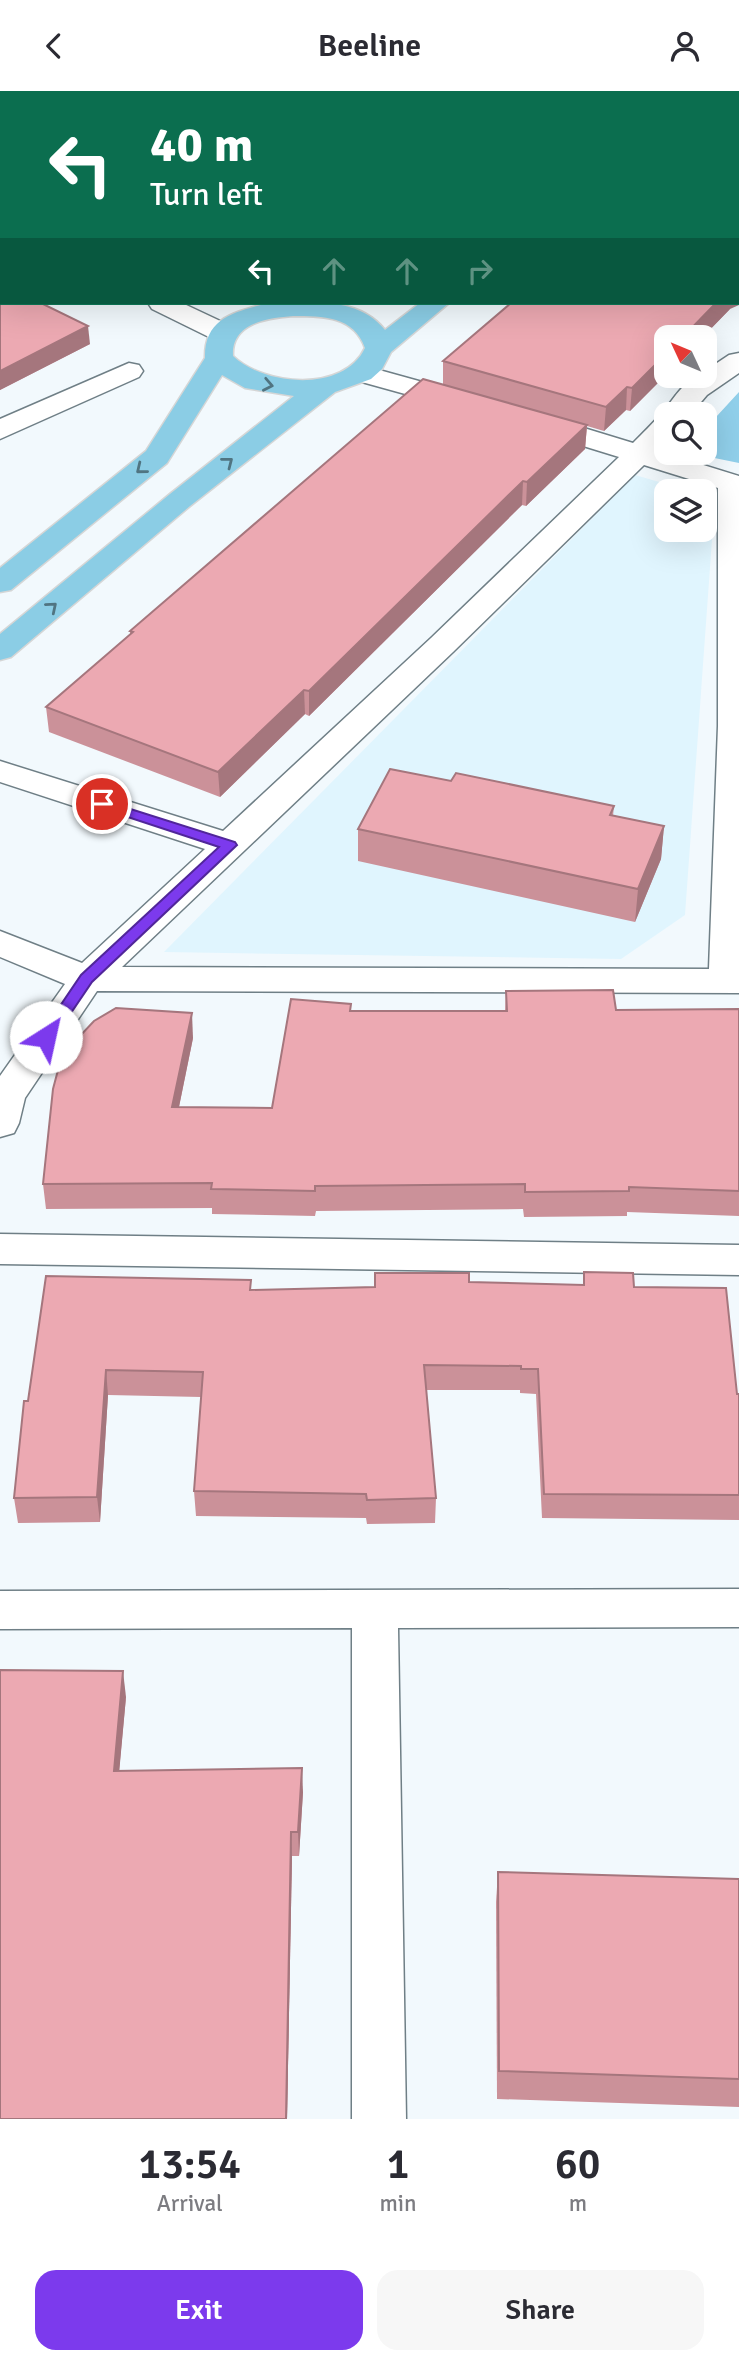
<!DOCTYPE html>
<style>
body{margin:0;font-family:Signika,sans-serif;background:#f7f7f7;color:#2b2b33;height:100vh;display:flex;flex-direction:column;font-size:26px;white-space:nowrap}
*{box-sizing:border-box;margin:0}
p{font-size:23px;color:#7c7c81}
.icon{flex:none;width:38px;height:38px;fill:none;stroke:currentColor;stroke-width:2;stroke-linecap:round;stroke-linejoin:round}
.map{position:relative;height:2028px;overflow:hidden}
.details{display:flex;flex-direction:column;background:#fff;flex:1}
.details>*{flex:none}
.guide{position:absolute;left:0px;top:0px;width:740px;height:214px;box-shadow:0 7px 28px #0002;background:#0b6e4f;color:#fff;overflow:hidden}
.needle{width:46px;rotate:314deg}
.fabs{position:absolute;left:654px;top:234px;display:grid;gap:14px}
.fabs a{display:grid;place-items:center;width:63px;height:63px;border-radius:14px;background:#fff;box-shadow:0 7px 28px #0002;font-size:35px}
.pin{position:absolute;display:grid;place-items:center;width:60px;height:60px;color:#fff;margin:-30px;border:4px solid #fff;border-radius:50%;box-shadow:0 2px 7px #0007}
.me{position:absolute;width:77px;margin:-38px;rotate:35deg;stroke-linejoin:round;filter:drop-shadow(0 0 5px #0008)}
.turn{display:flex;align-items:center;gap:24px;height:147px;padding:0 35px;font-size:32px}
.turn .icon{width:91px;height:91px;stroke-width:2.5}
.turn b{display:block;font-size:49px;line-height:60px}
.lanes{display:flex;align-items:center;height:66px;padding:0 35px;background:#0003;justify-content:center;gap:35px;direction:ltr}
.lanes .off{opacity:.35}
.eta{display:flex;justify-content:space-evenly;align-items:center;height:119px;text-align:center}
.eta b{font-size:42px;font-weight:600;line-height:49px}
.button{display:flex;gap:14px;margin-top:auto;padding:14px 35px}
.button a{flex:1;height:80px;border-radius:21px;background:#7c3aed;color:#fff;font-size:28px;font-weight:600;line-height:80px;text-align:center}
.button a+a{background:#f7f7f7;color:#2b2b33}
header{display:flex;justify-content:space-between;align-items:center;height:91px;padding:0 35px;background:#fff;font-size:32px;font-weight:600}
.map>svg:first-child{display:block}
.built{fill:#e0f5fe}
.green{fill:#90cfea}
.lines{fill:none;stroke-linecap:round;stroke-linejoin:round}
.minor-casing{stroke:#6f7f86;stroke-width:3}
.major-casing{stroke:#d5d6d6;stroke-width:3}
.minor{fill:#fff;fill-rule:evenodd}
.major{fill:#8bcde5;fill-rule:evenodd}
.wall{fill:#cb9199}
.shaded-wall{fill:#a5767d}
.building{fill:#eca9b2;stroke:#a5767d;stroke-width:2}
.oneway{stroke:#507481}
.route{fill:#7c3aed;stroke:#51269a;stroke-width:2}
</style>
<header><svg class="icon" aria-label="back" viewBox="0 0 24 24"><path d="M15 5l-7 7 7 7"/></svg>Beeline<svg class="icon" aria-label="person" viewBox="0 0 24 24"><circle cx="12" cy="8" r="4"/><path d="M4 21q1-7 8-7t8 7"/></svg></header>
<div class="map">
<svg width="739" height="2028" viewBox="0 0 739 2028">
<rect width="100%" height="100%" fill="#f2f9fd"/>
<polygon class="built" points="635,384 694,401 667,401 667,439 705,439 705,404 715,407 685,824 621,868 164,861"/>
<polygon class="green" points="739,301 739,372 690,362 705,362 705,338"/>
<g class="lines">
<defs>
<g id="minor">
<polygon points="464,0 490,0 492,2 465,2"/>
<polygon points="148,212 182,212 233,236 237,242 233,248 223,250 213,248 152,218"/>
<path d="M 739,262 L 739,282 L 707,304 L 690,324 L 667,324 L 667,350 L 658,360 L 739,385 L 739,902 L 97,900 L 25,1007 L 19,1032 L 14,1042 L 0,1046 L 0,985 L 65,893 L 0,866 L 0,840 L 82,872 L 205,758 L 0,691 L 0,670 L 223,740 L 431,547 L 619,366 L 528,338 L 524,332 L 528,326 L 538,323 L 633,352 C 642,343 653,332 660,324 C 673,311 684,285 705,285 L 705,280 L 729,264 ZM 644,374 L 718,397 L 718,635 L 709,878 L 122,876 L 453,561 Z"/>
<polygon points="129,272 139,274 143,280 139,286 0,348 0,328"/>
<polygon points="361,274 473,305 477,311 473,317 463,319 351,288 347,282 351,276"/>
<polygon points="0,1143 739,1154 739,1184 0,1173"/>
<polygon points="739,1498 739,1536 398,1537 406,2028 352,2028 352,1537 0,1538 0,1500"/>
</g>
<g id="major">
<rect x="738" y="51" width="1" height="14"/>
<rect x="738" y="82" width="1" height="14"/>
<path d="M 268,212 C 308,212 357,204 385,239 L 420,212 L 449,212 L 391,261 L 382,278 L 371,288 L 335,301 L 190,415 L 11,566 L 0,569 L 0,543 L 170,403 L 294,305 L 245,297 L 222,284 L 167,372 L 11,499 L 0,501 L 0,477 L 146,360 L 205,267 C 204,226 236,221 268,212 ZM 293,225 C 323,225 354,225 365,257 C 344,302 264,295 233,265 C 231,232 267,227 293,225 Z"/>
</g>
</defs>
<use href="#minor" class="minor-casing"/>
<use href="#major" class="major-casing"/>
<use href="#minor" class="minor"/>
<use href="#major" class="major"/>
</g>
<g class="wall">
<polygon points="0,57 2,57 2,212 90,253 0,299"/>
<polygon points="730,218 630,320 626,319 604,340 587,335 585,358 526,415 522,414 309,625 305,623 220,706 49,641 46,616 130,543 130,540 443,293 443,270"/>
<polygon points="451,690 614,715 613,725 664,735 661,768 635,831 358,770 358,738"/>
<polygon points="506,900 616,919 739,918 739,1125 627,1121 627,1125 524,1126 523,1118 316,1120 315,1125 212,1123 212,1117 46,1118 43,1093 193,947 179,1016 272,1017 351,913 351,920 505,920"/>
<polygon points="584,1181 634,1196 737,1303 739,1303 739,1429 542,1427 536,1303 520,1302 520,1299 426,1299 436,1407 435,1432 367,1433 366,1427 196,1425 194,1400 201,1306 108,1304 100,1431 18,1432 14,1407 28,1310 251,1189 251,1199 375,1196 469,1191 583,1194"/>
<polygon points="126,1606 119,1680 303,1701 299,1765 292,1765 287,2028 0,2028"/>
<polygon points="498,1781 739,1788 739,2016 497,2008 496,1811"/>
</g>
<g class="shaded-wall">
<polygon points="739,192 739,214 730,218 702,247 682,247 716,212 738,212"/>
<polygon points="88,235 90,253 0,299 0,280"/>
<polygon points="667,262 667,283 630,320 632,297"/>
<polygon points="627,296 626,319 604,340 606,316"/>
<polygon points="587,334 585,358 526,415 527,391"/>
<polygon points="523,390 522,414 309,625 309,600"/>
<polygon points="304,599 305,623 220,706 218,681"/>
<polygon points="664,735 661,768 635,831 638,798"/>
<polygon points="192,922 193,947 174,1040 172,1016"/>
<polygon points="106,1279 108,1304 100,1431 97,1406"/>
<polygon points="123,1580 126,1606 117,1705 114,1680"/>
<polygon points="302,1677 303,1701 299,1765 298,1741"/>
<polygon points="291,1741 292,1765 287,2028 286,2028"/>
</g>
<g class="building">
<polygon points="127,0 459,0 464,2 124,2"/>
<polygon points="0,57 2,57 2,119 0,118"/>
<polygon points="2,136 2,212 41,212 88,235 0,280 0,137"/>
<polygon points="738,160 739,160 738,193"/>
<polygon points="511,212 716,212 682,247 667,247 667,262 632,297 627,296 606,316 443,270"/>
<polygon points="423,288 587,334 527,391 523,390 309,600 304,599 218,681 46,616 133,541 130,540"/>
<polygon points="390,678 451,690 456,682 614,715 610,724 664,735 638,798 358,738"/>
<polygon points="613,899 616,919 739,918 739,1100 629,1096 629,1100 525,1101 525,1093 315,1095 315,1100 211,1098 212,1092 43,1093 53,998 62,964 94,930 116,917 192,922 172,1016 272,1017 291,908 351,913 350,920 507,920 506,900"/>
<polygon points="584,1181 633,1182 634,1196 726,1197 737,1303 739,1303 739,1404 544,1403 538,1278 521,1278 521,1275 424,1274 436,1407 367,1409 366,1403 194,1400 203,1281 106,1279 97,1406 14,1407 24,1310 28,1310 46,1185 251,1189 250,1199 375,1196 375,1182 469,1182 469,1191 584,1194"/>
<polygon points="0,1579 123,1580 114,1680 302,1677 298,1741 291,1741 286,2028 0,2028"/>
<polygon points="498,1781 739,1788 739,1988 499,1980"/>
</g>
<defs><path id="oneway-chevron" d="M-2-3.5L2.5 0L-2 3.5" fill="none" stroke-width="1.6" stroke-linecap="round" stroke-linejoin="round" transform="scale(1.75)"/></defs>
<g class="oneway">
<use href="#oneway-chevron" transform="translate(268 294) rotate(11)"/>
<use href="#oneway-chevron" transform="translate(228 371) rotate(-38)"/>
<use href="#oneway-chevron" transform="translate(141 378) rotate(141)"/>
<use href="#oneway-chevron" transform="translate(52 516) rotate(-40)"/>
</g>
<polygon class="route" points="102,709 235,751 237,754 92,891 52,950 46,952 39,946 81,884 219,756 97,716 95,713"/>
</svg>
<div class="fabs">
<a><svg class="needle" viewBox="-14 -14 28 28"><path d="M0-13l5 13h-10z" fill="#e53935"/><path d="M0 13l5-13h-10z" fill="#7c7c81"/></svg></a>
<a><svg class="icon" aria-label="search" viewBox="0 0 24 24"><circle cx="10" cy="10" r="6"/><path d="M15 15l6 6"/></svg></a>
<a><svg class="icon" aria-label="layers" viewBox="0 0 24 24"><path d="M12 4l9 5-9 5-9-5zM3 14l9 5 9-5"/></svg></a>
</div>
<div class="pin" style="left:102px;top:713px;background:#d93025"><svg class="icon" aria-label="arrive" viewBox="0 0 24 24"><path d="M6 21V4h12l-3 4 3 4H6"/></svg></div>
<svg class="me" style="left:46px;top:946px" viewBox="-20 -20 40 40"><circle r="19" fill="#fff"/><path d="M0-13L10 11 0 6-10 11z" fill="#7c3aed"/></svg>
<div class="guide">
<div class="turn"><svg class="icon" aria-label="left" viewBox="0 0 24 24"><path d="M17 20v-9H6M10 6l-5 5 5 5"/></svg><div><b>40 m</b>Turn left</div></div>
<div class="lanes"><svg class="icon" aria-label="left" viewBox="0 0 24 24"><path d="M17 20v-9H6M10 6l-5 5 5 5"/></svg><svg class="icon off" aria-label="ahead" viewBox="0 0 24 24"><path d="M12 20V5M6 11l6-6 6 6"/></svg><svg class="icon off" aria-label="ahead" viewBox="0 0 24 24"><path d="M12 20V5M6 11l6-6 6 6"/></svg><svg class="icon off" aria-label="right" viewBox="0 0 24 24"><path d="M7 20v-9h11M14 6l5 5-5 5"/></svg></div>
</div>
</div>
<section class="details">
<div class="eta">
<div><b>13:54</b><p>Arrival</p></div>
<div><b>1</b><p>min</p></div>
<div><b>60</b><p>m</p></div>
</div>
<div class="button"><a>Exit</a><a>Share</a></div>
</section>
